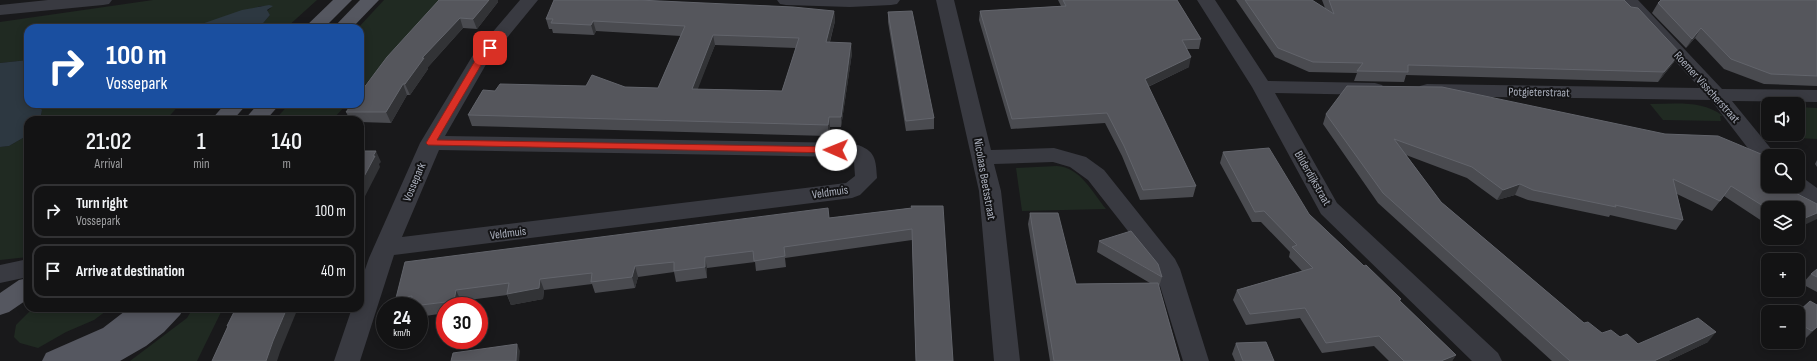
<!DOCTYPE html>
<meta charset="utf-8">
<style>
body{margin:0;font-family:"Sofia Sans Condensed",sans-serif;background:#1c1c1d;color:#f1f3f6;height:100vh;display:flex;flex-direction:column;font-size:15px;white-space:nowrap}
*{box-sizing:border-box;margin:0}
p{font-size:13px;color:#9d9ea0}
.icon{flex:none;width:22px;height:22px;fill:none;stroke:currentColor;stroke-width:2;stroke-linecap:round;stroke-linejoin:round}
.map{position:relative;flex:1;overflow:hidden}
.details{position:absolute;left:24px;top:116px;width:340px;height:196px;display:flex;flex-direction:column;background:#131314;border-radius:12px;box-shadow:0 2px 10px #0003,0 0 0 1px #323234}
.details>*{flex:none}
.banner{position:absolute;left:24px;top:24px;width:340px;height:84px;border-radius:12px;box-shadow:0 2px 10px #0003,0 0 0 1px #323234;background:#1a4fa0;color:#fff;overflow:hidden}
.controls{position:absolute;left:1761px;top:97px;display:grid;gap:8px}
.controls a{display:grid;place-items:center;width:44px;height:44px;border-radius:8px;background:#131314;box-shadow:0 2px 10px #0003,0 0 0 1px #323234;font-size:20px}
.speed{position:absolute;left:376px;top:297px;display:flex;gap:8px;font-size:20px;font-weight:700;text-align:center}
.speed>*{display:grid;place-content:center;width:52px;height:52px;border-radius:50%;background:#131314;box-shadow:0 2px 10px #0003,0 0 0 1px #323234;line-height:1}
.speed small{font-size:10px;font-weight:400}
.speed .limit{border:6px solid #d22;background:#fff;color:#111}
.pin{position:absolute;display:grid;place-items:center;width:34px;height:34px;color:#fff;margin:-17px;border-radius:8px;box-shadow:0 2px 6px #0006}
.me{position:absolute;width:44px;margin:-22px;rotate:271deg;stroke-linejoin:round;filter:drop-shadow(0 0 3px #0008)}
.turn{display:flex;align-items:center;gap:14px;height:84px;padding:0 16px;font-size:18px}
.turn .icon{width:52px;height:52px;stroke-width:2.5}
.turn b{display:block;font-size:28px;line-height:34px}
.eta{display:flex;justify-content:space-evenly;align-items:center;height:68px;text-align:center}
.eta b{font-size:24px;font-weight:600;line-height:28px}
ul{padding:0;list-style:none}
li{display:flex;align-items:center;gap:12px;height:54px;margin:0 8px 6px;padding:0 8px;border:2px solid #323234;border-radius:12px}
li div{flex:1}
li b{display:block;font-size:15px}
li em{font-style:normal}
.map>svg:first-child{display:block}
.green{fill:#202a22}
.water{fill:#2d3841}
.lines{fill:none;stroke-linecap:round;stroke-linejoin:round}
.minor{fill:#393a41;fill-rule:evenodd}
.tertiary{fill:#393a41;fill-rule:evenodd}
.primary{fill:#555760;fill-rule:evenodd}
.wall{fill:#4a4b50;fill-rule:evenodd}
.shaded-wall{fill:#323336}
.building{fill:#55565c;stroke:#62646b;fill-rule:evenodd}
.route{fill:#d93025;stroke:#8d1f18}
.labels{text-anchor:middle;stroke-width:4;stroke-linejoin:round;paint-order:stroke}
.street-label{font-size:12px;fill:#aaafbc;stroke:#141416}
</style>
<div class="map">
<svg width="1817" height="361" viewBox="0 0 1817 361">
<rect width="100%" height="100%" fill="#19191b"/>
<g class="green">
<polygon points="153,0 317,0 286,28 259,28 270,15 267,11 271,8 261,6 190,28 28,28 28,60 0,63 0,22"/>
<polygon points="384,0 442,0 360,90 360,28 358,28"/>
<polygon points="38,104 180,104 166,120 40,120 42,110"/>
<polygon points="289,104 347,104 332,120 275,120"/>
<path d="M 1650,104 C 1676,104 1702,100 1723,116 L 1720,116 L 1721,121 L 1663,120 Z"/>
<polygon points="1798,107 1817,108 1817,139 1777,137 1774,134 1798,134"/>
<polygon points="28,135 28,257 0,260 0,147 9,146"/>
<path d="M 1057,166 C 1080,167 1093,193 1106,209 L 1022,211 L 1016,168 Z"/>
<polygon points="33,308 110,308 94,320 66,332 38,348 20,343 14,337 16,325"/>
<polygon points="193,308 223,308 197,361 130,361 187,318"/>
</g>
<g class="water">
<polygon points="269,5 273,6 267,10 270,15 259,28 190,28 242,10"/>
<polygon points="28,60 28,104 38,104 42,110 40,120 28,120 28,135 9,146 0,147 0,63"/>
</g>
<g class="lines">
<g class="minor">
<polygon points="48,0 112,0 109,4 103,5 0,15 0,5"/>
<path d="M 520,0 L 538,0 L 488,61 L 445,136 L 851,143 C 874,149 876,156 877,178 L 860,195 L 852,198 L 394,255 L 360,361 L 334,361 L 352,308 L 360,308 L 360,284 L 369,258 L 420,143 L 473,55 ZM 439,150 L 846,157 L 854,162 L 855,176 L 846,183 L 402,237 Z"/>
<polygon points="777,0 900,0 897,4 891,5 850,7 786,5 780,4"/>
<polygon points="936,0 954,0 991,150 1054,148 1086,157 1104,170 1175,259 1180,269 1209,361 1183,361 1153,263 1088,180 1070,167 1053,162 994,164 1001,191 1020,361 994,361 979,191"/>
<polygon points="1197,0 1215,0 1268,81 1375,83 1382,85 1385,89 1382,93 1375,95 1275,93 1337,203 1498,353 1502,361 1472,361 1321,214 1252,87"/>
<polygon points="1619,0 1638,0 1722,89 1817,90 1817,102 1732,101 1777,156 1768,156 1768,166 1760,164 1711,100 1427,96 1420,94 1417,90 1420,86 1427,84 1700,88"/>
<path d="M 1798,178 L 1806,180 L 1817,188 L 1817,208 C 1806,205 1794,196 1788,186 L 1798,186 Z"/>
</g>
<polygon class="tertiary" points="28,259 28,277 0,283 0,265"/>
<g class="primary">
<polygon points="333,0 352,0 324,28 304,28"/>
<polygon points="360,0 379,0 352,28 333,28"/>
<polygon points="225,104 247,104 233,120 211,120"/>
<polygon points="258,104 280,104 266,120 244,120"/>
<polygon points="28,278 28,299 9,312 0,315 0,293 19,280"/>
<polygon points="129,308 184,308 180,315 164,332 146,346 120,361 42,361 46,353 103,328"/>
</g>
</g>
<g class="wall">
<polygon points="439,0 498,0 498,2 477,29 463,28 428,67 428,69 410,95 407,95 391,123 360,122 360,120 350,120 346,112"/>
<polygon points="1058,0 1177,0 1201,39 1199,49 1187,49 1189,67 1148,87 1196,186 1193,197 1140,200 1122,156 1105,123 1011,129 979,20 980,11 1061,6"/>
<polygon points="1236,0 1312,0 1325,8 1322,0 1624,0 1674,62 1658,82 1406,75 1404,82 1354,81 1357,73 1309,72 1275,57"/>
<polygon points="1817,0 1817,86 1764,84 1724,69 1695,38 1686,48 1652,13 1658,3"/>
<path d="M 834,11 L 835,21 L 830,42 L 852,53 L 841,127 L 830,127 L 828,136 L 472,126 L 468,115 L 495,91 L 625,87 L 658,88 L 681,36 L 596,31 L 594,35 L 553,33 L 552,29 L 549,29 L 546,19 ZM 715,45 L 796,48 L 782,91 L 697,89 Z"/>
<polygon points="888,12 934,118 934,129 906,131 888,22"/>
<polygon points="1326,114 1768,161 1768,225 1724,196 1712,211 1677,194 1683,220 1676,230 1610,215 1609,217 1528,200 1515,195 1497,200 1467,178 1406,155 1441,202 1584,323 1602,333 1620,337 1638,344 1708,342 1668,361 1552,361 1378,203 1323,124"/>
<polygon points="1223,152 1309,214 1364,266 1401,299 1400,301 1456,355 1452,361 1389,361 1374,346 1322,353 1300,318 1246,325 1233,300 1237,290 1302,271 1289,257 1290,252 1261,222 1252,222 1220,163"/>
<polygon points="1817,160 1817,167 1815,164"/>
<polygon points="911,208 953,361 916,361 912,240 785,258 786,267 756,271 755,262 707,268 707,278 676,282 674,272 638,277 635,288 595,293 592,284 544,290 543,299 511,305 507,295 461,301 460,306 445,306 445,313 419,317 419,306 400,306 396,298 829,218"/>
<polygon points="1030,213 1076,284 1150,283 1097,252 1099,241 1162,277 1159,287 1180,361 1050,361 1028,224"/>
<polygon points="1817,269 1817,292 1802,284 1811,274"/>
<polygon points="1798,312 1817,327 1806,338 1798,333"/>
<polygon points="1236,343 1274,361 1235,361 1232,354"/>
</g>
<g class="shaded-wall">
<polygon points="489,0 498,0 498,2 477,29 473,19"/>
<polygon points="834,11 835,21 827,52 826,42"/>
<polygon points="460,18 463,28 428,67 428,69 410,95 405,84 422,58"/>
<polygon points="593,21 596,31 594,35 591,25"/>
<polygon points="1701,28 1695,38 1686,48 1692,39"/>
<polygon points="713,35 715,45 694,99 692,89"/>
<polygon points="851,43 852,53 841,127 841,117"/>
<polygon points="1680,53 1674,62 1658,82 1664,72"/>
<polygon points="1191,57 1189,67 1143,89 1145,79"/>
<polygon points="403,84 407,95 391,123 386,112"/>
<polygon points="829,117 830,127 828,136 828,125"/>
<polygon points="376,151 381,162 379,164 380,167 360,206 360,184 373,156"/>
<polygon points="1520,184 1515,195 1497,200 1503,190"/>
<polygon points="1817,213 1817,219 1798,228 1798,221"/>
<polygon points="705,257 707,268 707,278 705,267"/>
<polygon points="635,266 638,277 635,288 632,277"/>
<polygon points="540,279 544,290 543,299 511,305 507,294"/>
<polygon points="456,290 461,301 460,306 457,306 454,301"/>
<polygon points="287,308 298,308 280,352 277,361 266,361 273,341"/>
<polygon points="1817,327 1806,338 1812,331"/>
<polygon points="1716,332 1708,342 1668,361 1654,361"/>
<polygon points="517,344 520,351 519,361 516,361"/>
<polygon points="1456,355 1452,361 1441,361"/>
</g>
<g class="building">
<polygon points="439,0 489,0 473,19 460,18 422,58 424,58 405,84 403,84 386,112 346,112 352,104 360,104 360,93 387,57"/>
<path d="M 554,0 L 638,0 L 793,7 L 834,11 L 826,42 L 851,43 L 841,117 L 829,117 L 828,125 L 468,115 L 483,90 L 495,91 L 500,84 L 586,86 L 592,75 L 625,87 L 658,88 L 685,26 L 593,21 L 591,25 L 551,23 L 553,19 L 546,19 ZM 713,35 L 799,38 L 782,91 L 692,89 Z"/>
<polygon points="1063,0 1177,0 1201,39 1182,40 1191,57 1145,79 1196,186 1143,190 1124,146 1107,113 1012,119 980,11 1066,6"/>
<polygon points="1245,0 1312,0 1334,14 1329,0 1624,0 1631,7 1638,8 1680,53 1664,72 1408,65 1408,72 1357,71 1363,63 1313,62 1278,48"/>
<polygon points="1661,0 1817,0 1817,76 1771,74 1731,59 1701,28 1692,39 1658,3"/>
<polygon points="912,11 934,118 906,121 888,12"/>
<polygon points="1347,86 1442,87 1665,134 1718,136 1761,154 1768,161 1768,178 1767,178 1768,179 1768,186 1782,186 1817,204 1817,213 1798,221 1798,208 1768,208 1768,209 1731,186 1720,201 1673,179 1683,220 1615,205 1616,207 1533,190 1520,184 1503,190 1472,167 1394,139 1441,202 1584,323 1588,322 1602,333 1611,330 1620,337 1627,334 1638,344 1698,318 1716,332 1654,361 1570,361 1383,193 1326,114"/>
<polygon points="1269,148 1309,214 1364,266 1366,265 1401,299 1399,300 1456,355 1441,361 1404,361 1379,336 1326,343 1305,308 1250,314 1237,290 1313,268 1292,247 1297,245 1264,211 1255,212 1223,152"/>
<polygon points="360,151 376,151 373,156 375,156 360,184"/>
<polygon points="911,206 943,206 953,361 916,361 912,229 784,247 785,256 754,261 753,251 705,257 705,267 674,271 674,262 635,266 632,277 591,282 592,273 540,279 539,288 507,294 509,283 456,290 454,301 413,306 411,306 412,296 396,298 405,262 828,208 829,218 912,208"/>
<polygon points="1030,213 1058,213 1076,284 1158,283 1180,361 1054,361"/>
<polygon points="1131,231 1158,264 1162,277 1099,241"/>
<polygon points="1817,269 1817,277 1811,274"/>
<polygon points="1810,301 1817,305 1817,327 1812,331 1798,323 1798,312"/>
<polygon points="236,308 287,308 273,341 266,361 212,361 228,326 227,326"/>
<polygon points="1266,342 1274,361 1243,361 1236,343"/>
<polygon points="517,344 516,361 451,361 453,353"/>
</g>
<polygon class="route" points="490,45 494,48 484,60 437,140 836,147 840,150 836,153 428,145 426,143 476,59 487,46"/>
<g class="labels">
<g class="street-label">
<text transform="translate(1707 87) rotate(48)" y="4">Roemer Visscherstraat</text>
<text transform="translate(1539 92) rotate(1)" y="4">Potgieterstraat</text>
<text transform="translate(1313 178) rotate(60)" y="4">Bilderdijkstraat</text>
<text transform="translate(985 179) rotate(80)" y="4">Nicolaas Beetsstraat</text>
<text transform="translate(414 182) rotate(-67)" y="4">Vossepark</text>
<text transform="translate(830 192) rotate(-8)" y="4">Veldmuis</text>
<text transform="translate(508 233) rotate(-7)" y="4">Veldmuis</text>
</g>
</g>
</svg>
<div class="controls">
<a><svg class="icon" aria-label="sound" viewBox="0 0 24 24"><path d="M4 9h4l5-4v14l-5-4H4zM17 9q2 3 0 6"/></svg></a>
<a><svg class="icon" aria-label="search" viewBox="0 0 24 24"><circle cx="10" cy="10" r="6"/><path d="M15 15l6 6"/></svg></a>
<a><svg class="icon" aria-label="layers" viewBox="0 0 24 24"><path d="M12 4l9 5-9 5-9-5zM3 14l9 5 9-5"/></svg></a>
<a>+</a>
<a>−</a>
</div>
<div class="speed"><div>24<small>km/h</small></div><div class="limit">30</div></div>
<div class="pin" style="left:490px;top:48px;background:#d93025"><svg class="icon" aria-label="arrive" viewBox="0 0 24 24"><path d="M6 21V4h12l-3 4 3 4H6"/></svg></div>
<svg class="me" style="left:836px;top:150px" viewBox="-20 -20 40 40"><circle r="19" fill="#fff"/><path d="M0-13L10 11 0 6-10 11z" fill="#d93025"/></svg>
<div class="banner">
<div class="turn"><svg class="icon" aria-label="right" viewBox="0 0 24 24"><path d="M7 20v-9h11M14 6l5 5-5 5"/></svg><div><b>100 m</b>Vossepark</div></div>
</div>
<section class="details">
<div class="eta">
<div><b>21:02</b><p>Arrival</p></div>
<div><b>1</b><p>min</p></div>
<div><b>140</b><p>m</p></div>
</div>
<ul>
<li><svg class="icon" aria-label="right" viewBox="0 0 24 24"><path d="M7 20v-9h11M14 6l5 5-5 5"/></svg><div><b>Turn right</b><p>Vossepark</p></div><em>100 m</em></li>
<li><svg class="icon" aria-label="arrive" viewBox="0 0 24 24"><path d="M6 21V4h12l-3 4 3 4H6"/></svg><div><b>Arrive at destination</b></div><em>40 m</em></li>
</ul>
</section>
</div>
